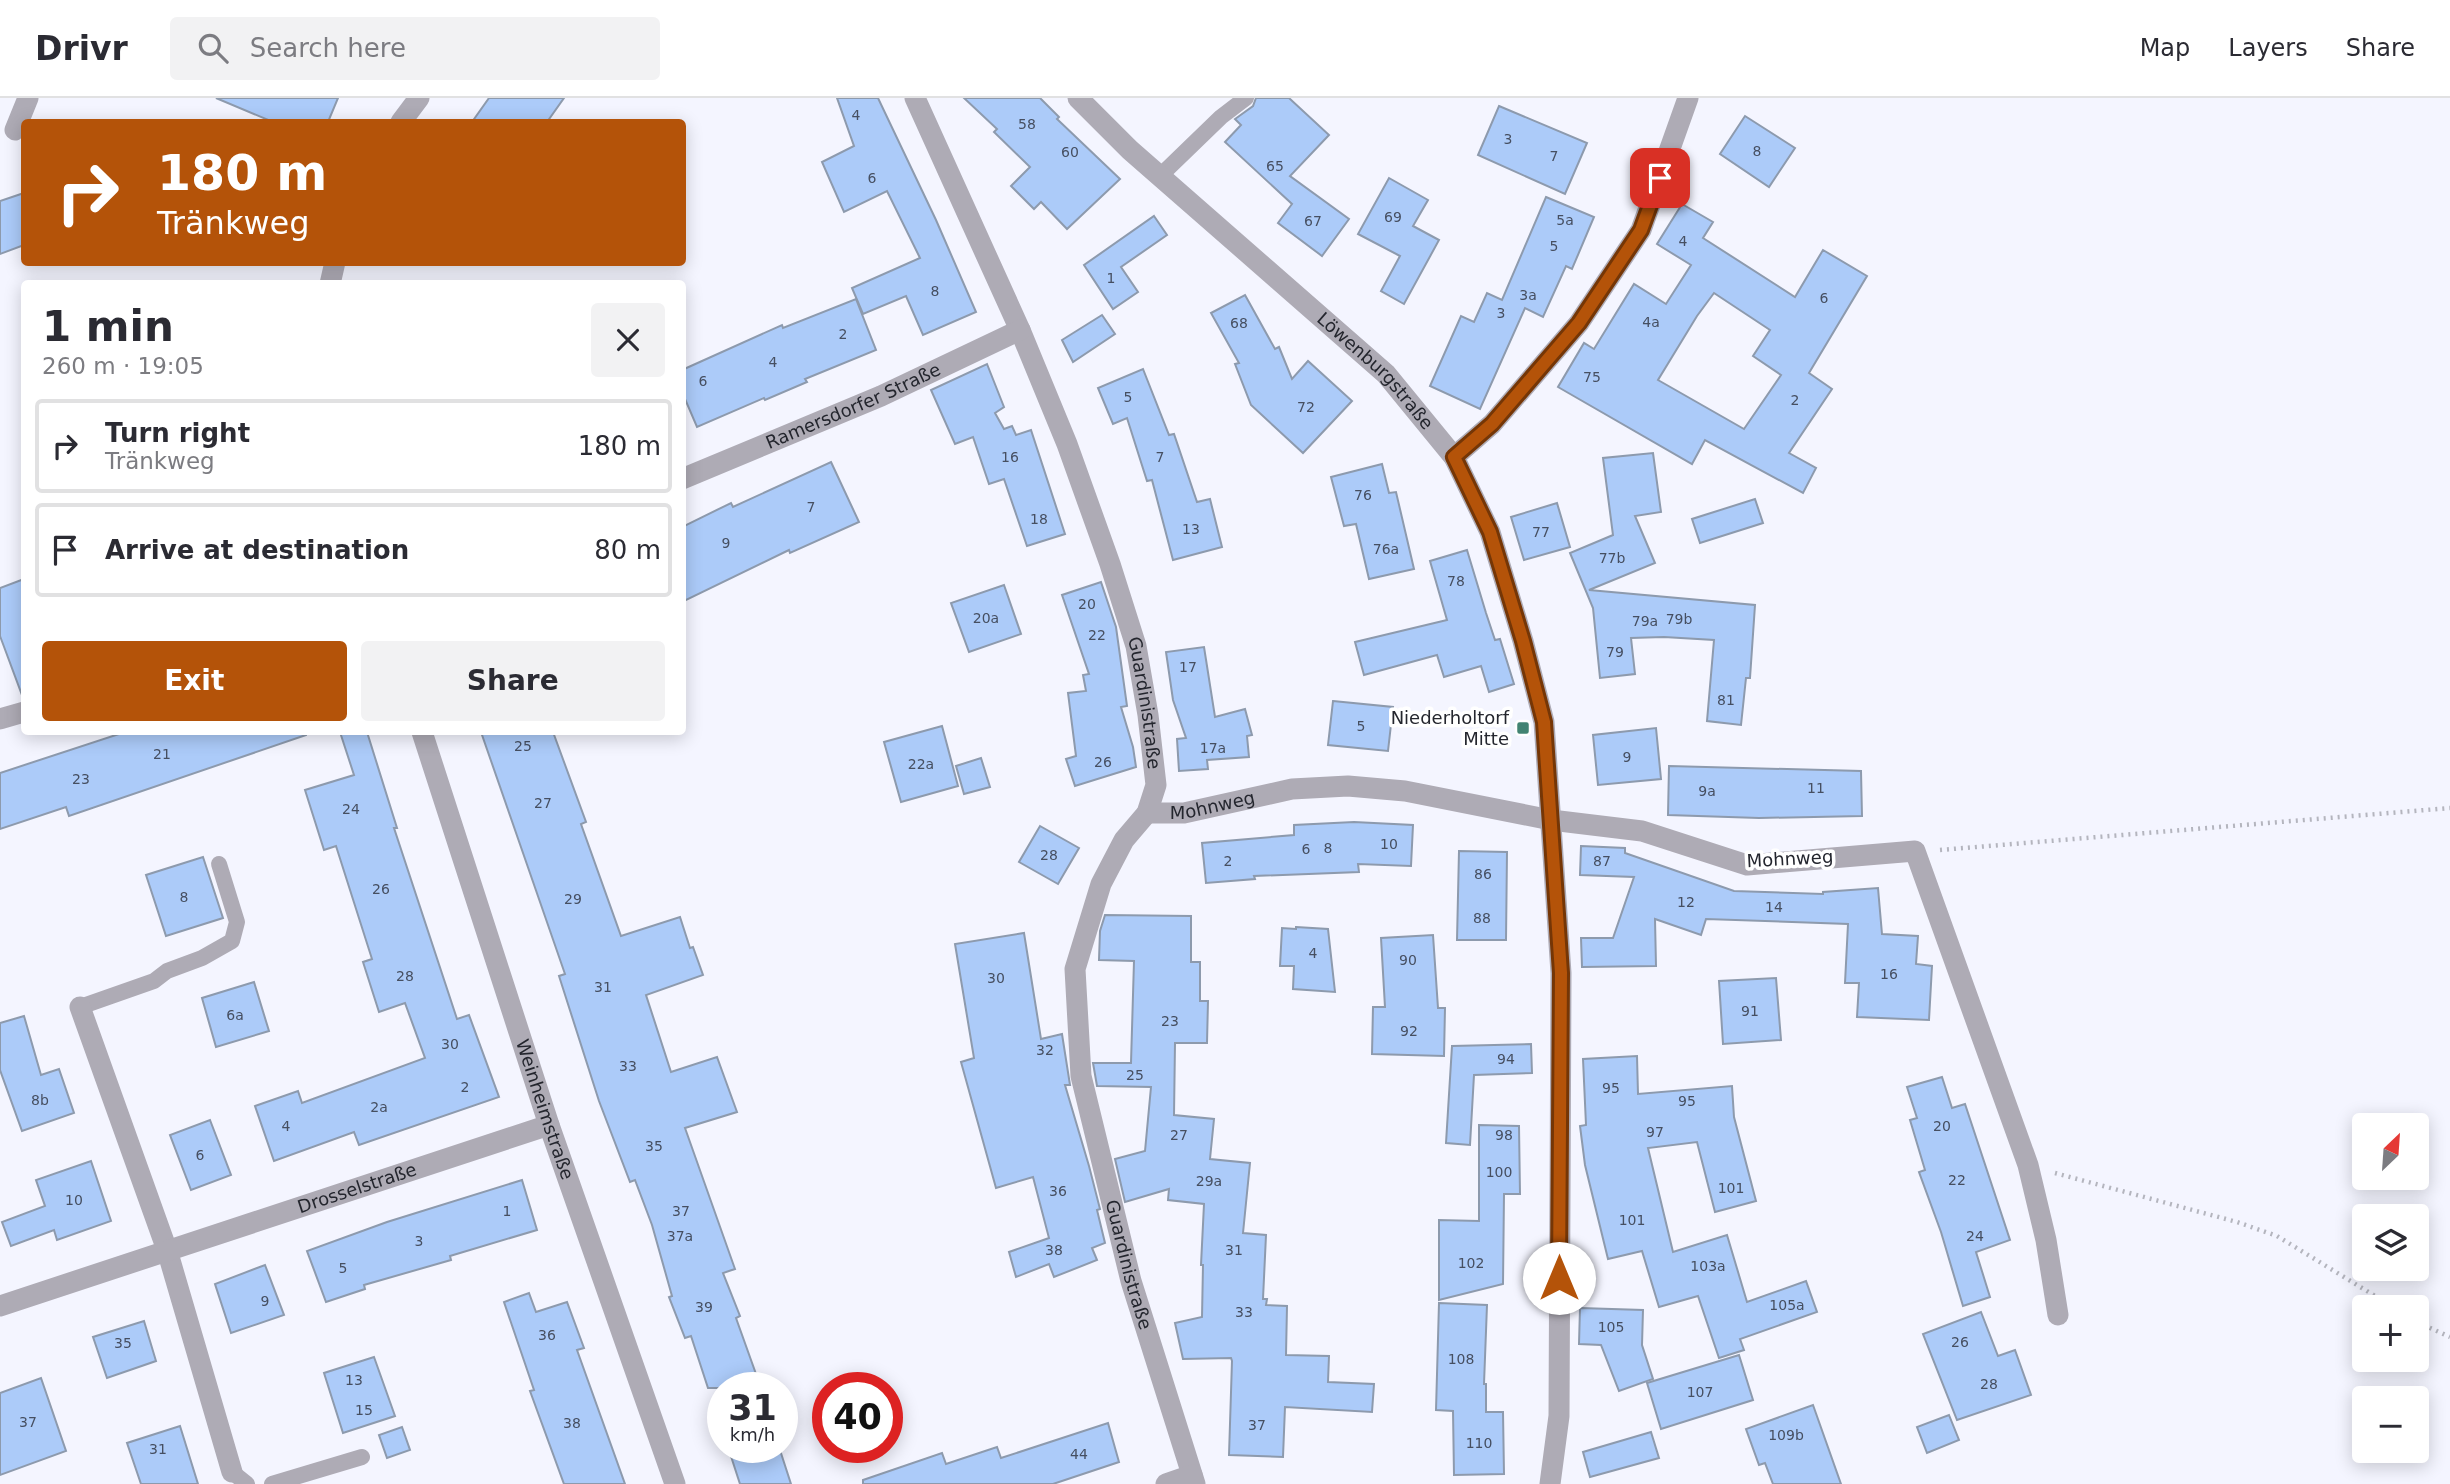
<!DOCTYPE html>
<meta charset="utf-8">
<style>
body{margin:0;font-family:"DejaVu Sans",sans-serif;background:#f2f2f3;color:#2b2b33;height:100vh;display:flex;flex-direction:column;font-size:26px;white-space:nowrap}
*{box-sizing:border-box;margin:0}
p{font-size:23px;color:#7c7c81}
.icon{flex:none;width:38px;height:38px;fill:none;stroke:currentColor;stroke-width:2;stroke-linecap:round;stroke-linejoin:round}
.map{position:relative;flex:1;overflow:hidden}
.side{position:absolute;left:21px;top:182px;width:665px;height:455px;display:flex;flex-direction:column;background:#fff;border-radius:7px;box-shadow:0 4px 18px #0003}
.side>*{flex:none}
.top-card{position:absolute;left:21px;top:21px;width:665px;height:147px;border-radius:7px;box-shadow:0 4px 18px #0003;background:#b45309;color:#fff;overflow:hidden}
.needle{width:46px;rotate:25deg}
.tools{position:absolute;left:2352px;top:1015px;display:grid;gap:14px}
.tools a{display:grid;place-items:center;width:77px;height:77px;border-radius:7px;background:#fff;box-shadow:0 4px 18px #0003;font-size:35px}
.speed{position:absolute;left:707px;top:1274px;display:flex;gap:14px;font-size:35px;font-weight:700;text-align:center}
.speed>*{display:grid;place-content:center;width:91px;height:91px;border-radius:50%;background:#fff;box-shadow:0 4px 18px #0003;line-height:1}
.speed small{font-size:18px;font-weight:400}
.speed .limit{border:10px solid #d22;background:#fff;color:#111}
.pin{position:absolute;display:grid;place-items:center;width:60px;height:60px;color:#fff;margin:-30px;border-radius:14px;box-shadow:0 4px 10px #0006}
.me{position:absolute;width:77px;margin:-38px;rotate:0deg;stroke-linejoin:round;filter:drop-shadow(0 0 5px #0008)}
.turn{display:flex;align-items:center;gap:24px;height:147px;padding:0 21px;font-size:32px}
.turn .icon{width:91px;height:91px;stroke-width:2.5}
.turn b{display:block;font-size:49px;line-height:60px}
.round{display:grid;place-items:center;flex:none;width:74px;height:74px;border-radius:7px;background:#f2f2f3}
.head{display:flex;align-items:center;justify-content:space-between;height:119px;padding:0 21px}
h1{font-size:42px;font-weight:700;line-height:52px}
.primary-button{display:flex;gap:14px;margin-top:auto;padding:14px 21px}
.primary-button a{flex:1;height:80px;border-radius:7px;background:#b45309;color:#fff;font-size:28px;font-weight:700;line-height:80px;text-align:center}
.primary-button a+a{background:#f2f2f3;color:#2b2b33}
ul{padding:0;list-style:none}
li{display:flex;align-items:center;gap:21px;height:94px;margin:0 14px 10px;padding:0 7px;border:4px solid #e1e1e2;border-radius:7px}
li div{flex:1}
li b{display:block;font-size:26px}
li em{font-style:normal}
header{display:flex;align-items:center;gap:42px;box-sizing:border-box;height:98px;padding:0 35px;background:#fff;border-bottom:2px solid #e1e1e2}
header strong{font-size:33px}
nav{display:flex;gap:38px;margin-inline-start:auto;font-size:24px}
.search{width:490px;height:63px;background:#f2f2f3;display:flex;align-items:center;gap:18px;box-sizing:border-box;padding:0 24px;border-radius:7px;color:#7c7c81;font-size:26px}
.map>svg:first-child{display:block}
.building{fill:#accbf9;stroke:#8d9aad;stroke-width:2;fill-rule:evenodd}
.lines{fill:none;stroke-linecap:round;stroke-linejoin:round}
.path{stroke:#b4b5be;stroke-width:4.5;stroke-dasharray:2 5;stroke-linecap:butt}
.service{stroke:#aeabb5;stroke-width:16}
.minor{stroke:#aeabb5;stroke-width:21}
.tertiary{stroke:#aeabb5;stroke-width:21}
.route-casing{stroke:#753606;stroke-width:18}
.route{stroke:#b45309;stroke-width:12}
.poi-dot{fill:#428372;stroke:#fff;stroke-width:2.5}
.labels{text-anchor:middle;stroke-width:7;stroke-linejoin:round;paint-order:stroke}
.number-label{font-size:14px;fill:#464f61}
.street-label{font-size:18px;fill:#24262e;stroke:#fff}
.poi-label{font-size:18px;fill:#24262e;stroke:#fff;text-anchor:end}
</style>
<header>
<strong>Drivr</strong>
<div class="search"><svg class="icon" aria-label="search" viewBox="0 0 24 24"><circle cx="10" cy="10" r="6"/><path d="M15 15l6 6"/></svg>Search here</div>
<nav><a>Map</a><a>Layers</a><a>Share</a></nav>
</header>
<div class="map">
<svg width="2450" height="1386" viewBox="0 0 2450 1386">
<rect width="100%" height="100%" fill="#f4f5ff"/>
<g class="building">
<polygon points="216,0 338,0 328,24 273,24"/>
<polygon points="489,0 564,0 547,24 472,24"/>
<polygon points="837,0 878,0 936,122 976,214 923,237 906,198 863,216 852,190 920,160 887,93 844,114 822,64 854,48"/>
<polygon points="964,0 1040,0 1059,19 1057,21 1120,81 1067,131 1041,104 1034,111 1011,88 1030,69 994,34 997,31"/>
<polygon points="1256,0 1289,0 1329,37 1290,78 1349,121 1322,158 1278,125 1292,106 1225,44 1241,27 1235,21 1253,8"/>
<polygon points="1499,8 1587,45 1565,96 1478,57"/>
<polygon points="1745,18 1795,50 1769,89 1720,56"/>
<polygon points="1389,80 1428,102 1413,128 1439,142 1404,206 1381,193 1400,158 1358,136"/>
<polygon points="24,95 24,147 0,156 0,103"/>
<polygon points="1546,99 1594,119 1572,171 1566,168 1543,219 1525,210 1480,311 1430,288 1461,218 1474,224 1487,195 1502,202"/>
<path d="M 1682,106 L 1713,124 L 1703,140 L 1795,199 L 1823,152 L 1867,178 L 1809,275 L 1832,291 L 1789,355 L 1816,370 L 1803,395 L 1705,342 L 1692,366 L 1558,289 L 1584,245 L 1594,251 L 1634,186 L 1666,206 L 1691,167 L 1657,146 ZM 1714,195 L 1770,232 L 1753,258 L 1781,277 L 1744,331 L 1658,282 L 1697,218 Z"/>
<polygon points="1154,118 1167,137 1121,169 1138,194 1113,211 1084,167"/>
<polygon points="1245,197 1275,251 1279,249 1292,281 1308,263 1352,303 1303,355 1251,307 1235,266 1239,265 1211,215"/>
<polygon points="856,201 876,252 805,281 807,284 765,302 764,300 697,329 682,294 682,272 782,227 783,230"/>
<polygon points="1102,217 1115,236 1073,264 1062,242"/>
<polygon points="987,266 1004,309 995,315 1004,331 1012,328 1016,337 1031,332 1065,436 1027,448 1004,381 989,386 973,339 955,346 931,292"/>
<polygon points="1143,271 1169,337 1174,336 1197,404 1210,401 1222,449 1173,462 1152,382 1147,383 1127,320 1113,326 1098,290"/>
<polygon points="1653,355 1661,414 1635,418 1655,465 1589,492 1755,507 1750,580 1746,580 1741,627 1707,623 1714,542 1664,539 1631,540 1635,576 1600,580 1593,510 1570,455 1613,437 1603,360"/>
<polygon points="831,364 859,424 790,455 789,452 682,504 682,429 731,405 733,409"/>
<polygon points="1382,366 1389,395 1396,394 1414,471 1369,481 1356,426 1344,428 1331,379"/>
<polygon points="1755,401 1763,425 1700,445 1692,421"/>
<polygon points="1557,405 1570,449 1524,462 1511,419"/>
<polygon points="1467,452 1486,515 1495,542 1500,541 1514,586 1489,594 1481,568 1444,579 1437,557 1364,577 1355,544 1447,522 1430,463"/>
<polygon points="24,481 24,596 22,597 0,538 0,490"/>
<polygon points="1101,484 1116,529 1127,608 1121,609 1133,649 1136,669 1075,688 1066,661 1076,658 1068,595 1086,593 1083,577 1089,576 1062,497"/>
<polygon points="1004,487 1021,536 969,554 951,505"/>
<polygon points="1204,549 1215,619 1245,611 1252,637 1247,638 1249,659 1207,662 1208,671 1179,673 1177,641 1186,640 1173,602 1166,554"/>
<polygon points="1333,603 1393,609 1388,653 1328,647"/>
<polygon points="942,628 958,688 901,704 884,644"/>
<polygon points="1656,630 1661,681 1598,687 1593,637"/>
<polygon points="125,634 306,634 306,637 69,718 66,709 0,731 0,675"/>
<polygon points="340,634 367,634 397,730 394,730 457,921 469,917 499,999 359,1047 354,1034 274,1063 255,1008 298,993 302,1005 425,960 405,905 379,914 363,864 372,861 336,748 324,752 305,692 354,677"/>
<polygon points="481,634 553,634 586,724 581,726 621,838 680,819 690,850 693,849 703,877 646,897 671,974 717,959 737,1014 685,1030 735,1171 723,1175 740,1218 736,1220 761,1290 708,1290 691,1238 685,1240 669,1199 672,1198 652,1127 635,1082 630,1084 599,1003 559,878 565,876"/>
<polygon points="981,660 990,689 964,696 956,668"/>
<polygon points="1669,668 1861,673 1862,718 1759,720 1668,717"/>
<polygon points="1354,724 1413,727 1411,768 1358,766 1359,774 1254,778 1255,781 1206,785 1202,745 1294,737 1294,727"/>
<polygon points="1040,728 1079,750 1058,786 1019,764"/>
<polygon points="1581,748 1625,750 1625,755 1734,793 1823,796 1823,794 1878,790 1882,836 1918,838 1916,866 1932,868 1929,922 1857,919 1859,885 1845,885 1848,826 1706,821 1701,837 1655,821 1656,868 1582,869 1581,840 1613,840 1634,779 1580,777"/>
<polygon points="1459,753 1507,754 1506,842 1457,842"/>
<polygon points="203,759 223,820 166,838 146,777"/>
<polygon points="1105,817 1191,818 1191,864 1200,864 1200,903 1208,903 1207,945 1175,945 1174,1017 1214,1021 1210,1061 1250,1065 1243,1135 1266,1137 1263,1201 1267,1201 1266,1207 1287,1208 1286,1257 1329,1258 1328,1284 1374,1286 1372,1314 1285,1309 1283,1359 1229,1357 1232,1263 1231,1260 1183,1261 1175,1225 1202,1219 1203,1167 1201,1167 1204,1106 1168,1102 1169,1091 1125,1104 1115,1061 1145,1053 1151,989 1097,988 1093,965 1131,965 1134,863 1099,862 1100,833"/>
<polygon points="1296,829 1328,831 1335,894 1293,891 1294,868 1280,868 1282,830 1296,831"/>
<polygon points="1024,835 1041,941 1062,936 1070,987 1065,987 1089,1068 1100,1111 1097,1112 1105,1145 1092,1150 1097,1162 1054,1179 1049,1166 1016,1179 1009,1154 1049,1140 1033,1079 996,1090 961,964 974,960 955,846"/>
<polygon points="1433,837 1438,910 1445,910 1444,958 1372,956 1373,909 1385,909 1381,840"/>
<polygon points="1776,880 1781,942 1723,946 1719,883"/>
<polygon points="254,884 269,933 216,949 202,900"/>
<polygon points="24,918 41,977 59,971 74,1015 22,1033 0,972 0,925"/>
<polygon points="1531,946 1532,975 1474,977 1470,1047 1446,1045 1452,948"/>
<polygon points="1637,958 1638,996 1732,988 1734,1019 1756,1103 1715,1114 1697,1044 1648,1050 1673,1154 1727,1137 1747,1204 1806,1183 1817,1214 1740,1241 1744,1252 1719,1260 1698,1198 1659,1209 1642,1153 1608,1161 1585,1067 1580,1028 1586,1027 1583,961"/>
<polygon points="1942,979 1952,1010 1965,1006 2010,1142 1976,1154 1990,1199 1963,1208 1941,1134 1919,1074 1925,1072 1910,1022 1917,1020 1907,989"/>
<polygon points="210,1022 231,1077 191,1092 170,1037"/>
<polygon points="1479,1027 1519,1028 1520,1096 1504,1096 1503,1186 1439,1202 1439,1122 1479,1123"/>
<polygon points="91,1063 111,1123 57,1142 54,1132 11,1148 2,1124 45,1108 36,1082"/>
<polygon points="522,1082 537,1132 450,1158 451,1162 364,1187 365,1191 326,1204 307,1153 387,1124"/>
<polygon points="265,1167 284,1217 231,1235 215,1186"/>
<polygon points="529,1195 536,1214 567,1204 584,1250 577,1252 625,1386 564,1386 530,1293 534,1292 504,1204"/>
<polygon points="1439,1205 1487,1207 1484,1286 1486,1286 1486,1314 1503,1314 1504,1376 1454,1377 1453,1313 1436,1312"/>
<polygon points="1580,1210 1643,1212 1642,1247 1653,1281 1619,1293 1601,1247 1579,1246"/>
<polygon points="1981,1214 1998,1258 2015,1252 2031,1297 1957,1322 1923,1236"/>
<polygon points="144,1223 156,1263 107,1280 93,1239"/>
<polygon points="1739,1257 1753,1302 1661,1331 1647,1285"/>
<polygon points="374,1259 395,1318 343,1335 324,1275"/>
<polygon points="41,1280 66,1353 0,1377 0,1295"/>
<polygon points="1813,1307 1841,1386 1773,1386 1765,1365 1759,1367 1746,1331"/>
<polygon points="1949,1317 1959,1342 1927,1355 1917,1329"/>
<polygon points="1108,1325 1119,1364 1053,1386 863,1386 863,1382 942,1355 946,1366 997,1349 1001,1360"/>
<polygon points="180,1328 198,1386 141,1386 127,1345"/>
<polygon points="402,1329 410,1352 387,1360 379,1337"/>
<polygon points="1651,1334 1659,1360 1590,1379 1583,1354"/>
<polygon points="728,1349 779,1349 791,1386 740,1386"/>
</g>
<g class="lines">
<g class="path">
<polyline points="1940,752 2450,710"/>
<polyline points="2055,1075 2237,1124 2277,1138 2393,1209"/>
<polyline points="2417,1224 2450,1239"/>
</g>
<g class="service">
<polyline points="1160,78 1221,19 1246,0"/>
<polyline points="80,909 154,883 167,873 202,860 232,843 237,824 219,766"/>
<polyline points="232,1374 247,1386"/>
<polyline points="272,1386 362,1359"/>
</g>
<g class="minor">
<path id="s1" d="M 915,0 L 1020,232 L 1067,346 L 1110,466 L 1136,548 L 1148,617 L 1156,687 L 1147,715 L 1124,742 L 1101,786 L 1075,871 L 1081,978 L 1131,1183 L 1195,1386"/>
<polyline points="401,24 419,0"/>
<polyline points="15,32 28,0"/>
<polyline points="330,186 335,164"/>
<polyline points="1454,359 1492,326 1579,225 1641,132 1688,0"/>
<path id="s2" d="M 682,381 L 881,298 L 1020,232"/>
<polyline points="0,621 24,614"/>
<path id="s3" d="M 422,634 L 549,1027 L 675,1386"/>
<path id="s4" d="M 1147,715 L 1184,715 L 1292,691 L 1348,688 L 1405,693 L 1551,722 L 1642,733 L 1747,767 L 1915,753 L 2028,1067 L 2046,1142 L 2058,1217"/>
<polyline points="80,909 167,1152 232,1374"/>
<path id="s5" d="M 0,1208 L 549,1027"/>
<polyline points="1166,1386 1192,1377"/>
</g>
<path class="tertiary" id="s6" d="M 1078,0 L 1130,52 L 1386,276 L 1454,359 L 1490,434 L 1523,543 L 1544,624 L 1561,875 L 1559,1318 L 1550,1386"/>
</g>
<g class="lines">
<defs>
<polyline id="route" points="1559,1180 1561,875 1544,624 1523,543 1490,434 1454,359 1492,326 1579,225 1641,132 1660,80"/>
</defs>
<use href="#route" class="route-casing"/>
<use href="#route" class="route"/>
</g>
<rect class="poi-dot" x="1516" y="623" width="14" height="14" rx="3.5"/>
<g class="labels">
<g class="number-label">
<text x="856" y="22">4</text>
<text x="1027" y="31">58</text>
<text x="1508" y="46">3</text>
<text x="1757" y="58">8</text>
<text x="1070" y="59">60</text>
<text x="1554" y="63">7</text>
<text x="1275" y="73">65</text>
<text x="872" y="85">6</text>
<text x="1393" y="124">69</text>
<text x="1565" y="127">5a</text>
<text x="1313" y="128">67</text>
<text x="1683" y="148">4</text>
<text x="1554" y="153">5</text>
<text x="1111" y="185">1</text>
<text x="935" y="198">8</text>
<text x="1528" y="202">3a</text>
<text x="1824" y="205">6</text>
<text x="1501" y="220">3</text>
<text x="1651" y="229">4a</text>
<text x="1239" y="230">68</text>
<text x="843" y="241">2</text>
<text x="773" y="269">4</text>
<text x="1592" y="284">75</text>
<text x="703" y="288">6</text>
<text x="1128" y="304">5</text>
<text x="1795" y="307">2</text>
<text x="1306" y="314">72</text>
<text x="1010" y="364">16</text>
<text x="1160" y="364">7</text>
<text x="1363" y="402">76</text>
<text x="811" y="414">7</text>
<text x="1039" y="426">18</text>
<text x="1191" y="436">13</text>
<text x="1541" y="439">77</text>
<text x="726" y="450">9</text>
<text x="1386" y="456">76a</text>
<text x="1612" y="465">77b</text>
<text x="1456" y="488">78</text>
<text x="1087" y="511">20</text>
<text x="986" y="525">20a</text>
<text x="1679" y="526">79b</text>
<text x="1645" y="528">79a</text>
<text x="1097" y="542">22</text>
<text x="1615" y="559">79</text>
<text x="1188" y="574">17</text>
<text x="1726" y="607">81</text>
<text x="1361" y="633">5</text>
<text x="523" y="653">25</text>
<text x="1213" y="655">17a</text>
<text x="162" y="661">21</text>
<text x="1627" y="664">9</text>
<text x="1103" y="669">26</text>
<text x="921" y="671">22a</text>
<text x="81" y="686">23</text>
<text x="1816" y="695">11</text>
<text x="1707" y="698">9a</text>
<text x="543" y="710">27</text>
<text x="351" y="716">24</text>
<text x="1389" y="751">10</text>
<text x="1328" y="755">8</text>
<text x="1306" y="756">6</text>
<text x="1049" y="762">28</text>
<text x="1228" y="768">2</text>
<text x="1602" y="768">87</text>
<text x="1483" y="781">86</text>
<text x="381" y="796">26</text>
<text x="184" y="804">8</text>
<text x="573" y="806">29</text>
<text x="1686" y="809">12</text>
<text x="1774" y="814">14</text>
<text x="1482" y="825">88</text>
<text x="1313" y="860">4</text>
<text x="1408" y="867">90</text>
<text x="1889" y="881">16</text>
<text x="405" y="883">28</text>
<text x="996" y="885">30</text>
<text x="603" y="894">31</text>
<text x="1750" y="918">91</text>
<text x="235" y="922">6a</text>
<text x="1170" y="928">23</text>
<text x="1409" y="938">92</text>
<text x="450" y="951">30</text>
<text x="1045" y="957">32</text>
<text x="1506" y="966">94</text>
<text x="628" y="973">33</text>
<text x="1135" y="982">25</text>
<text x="465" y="994">2</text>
<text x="1611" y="995">95</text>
<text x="40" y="1007">8b</text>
<text x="1687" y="1008">95</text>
<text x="379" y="1014">2a</text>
<text x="286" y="1033">4</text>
<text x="1942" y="1033">20</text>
<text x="1655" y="1039">97</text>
<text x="1179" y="1042">27</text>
<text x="1504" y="1042">98</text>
<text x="654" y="1053">35</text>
<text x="200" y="1062">6</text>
<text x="1499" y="1079">100</text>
<text x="1957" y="1087">22</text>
<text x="1209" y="1088">29a</text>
<text x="1731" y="1095">101</text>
<text x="1058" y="1098">36</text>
<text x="74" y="1107">10</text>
<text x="507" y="1118">1</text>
<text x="681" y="1118">37</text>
<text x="1632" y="1127">101</text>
<text x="680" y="1143">37a</text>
<text x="1975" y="1143">24</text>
<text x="419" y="1148">3</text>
<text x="1054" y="1157">38</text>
<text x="1234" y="1157">31</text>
<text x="1471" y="1170">102</text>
<text x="1708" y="1173">103a</text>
<text x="343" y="1175">5</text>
<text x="265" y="1208">9</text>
<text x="1787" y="1212">105a</text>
<text x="704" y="1214">39</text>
<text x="1244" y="1219">33</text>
<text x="1611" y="1234">105</text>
<text x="547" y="1242">36</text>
<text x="1960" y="1249">26</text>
<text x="123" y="1250">35</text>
<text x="1461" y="1266">108</text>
<text x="354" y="1287">13</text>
<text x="1989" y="1291">28</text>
<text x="1700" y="1299">107</text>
<text x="364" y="1317">15</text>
<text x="28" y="1329">37</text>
<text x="572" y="1330">38</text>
<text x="1257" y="1332">37</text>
<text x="1786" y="1342">109b</text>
<text x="1479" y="1350">110</text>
<text x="158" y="1356">31</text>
<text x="1079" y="1361">44</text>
</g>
<g class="street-label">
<text dy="6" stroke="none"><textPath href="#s6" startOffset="404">Löwenburgstraße</textPath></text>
<text dy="6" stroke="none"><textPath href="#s2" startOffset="186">Ramersdorfer Straße</textPath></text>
<text dy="6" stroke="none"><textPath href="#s1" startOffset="649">Guardinistraße</textPath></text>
<text dy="6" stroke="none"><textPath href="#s4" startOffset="66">Mohnweg</textPath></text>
<text transform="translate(1790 761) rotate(-3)" y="6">Mohnweg</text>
<text dy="6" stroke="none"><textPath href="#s3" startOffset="397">Weinheimstraße</textPath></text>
<text dy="6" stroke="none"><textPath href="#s5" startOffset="376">Drosselstraße</textPath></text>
<text dy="6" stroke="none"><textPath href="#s1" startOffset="1237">Guardinistraße</textPath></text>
</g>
<g class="poi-label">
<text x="1509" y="626">Niederholtorf<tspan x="1509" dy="21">Mitte</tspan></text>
</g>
</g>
</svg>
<div class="tools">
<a><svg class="needle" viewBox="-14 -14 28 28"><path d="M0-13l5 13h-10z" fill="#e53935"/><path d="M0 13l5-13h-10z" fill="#7c7c81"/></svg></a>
<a><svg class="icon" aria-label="layers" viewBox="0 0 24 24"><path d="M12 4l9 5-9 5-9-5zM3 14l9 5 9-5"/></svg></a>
<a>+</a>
<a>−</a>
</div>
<div class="speed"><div>31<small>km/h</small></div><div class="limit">40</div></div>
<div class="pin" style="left:1660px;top:80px;background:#d93025"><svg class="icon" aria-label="arrive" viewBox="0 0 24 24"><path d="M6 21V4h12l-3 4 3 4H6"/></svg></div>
<svg class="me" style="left:1559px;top:1180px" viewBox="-20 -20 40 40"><circle r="19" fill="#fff"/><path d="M0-13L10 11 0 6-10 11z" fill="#b45309"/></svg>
<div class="top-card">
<div class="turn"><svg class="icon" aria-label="right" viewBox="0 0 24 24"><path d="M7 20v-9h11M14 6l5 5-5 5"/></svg><div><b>180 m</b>Tränkweg</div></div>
</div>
<section class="side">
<div class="head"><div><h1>1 min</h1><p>260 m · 19:05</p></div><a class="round"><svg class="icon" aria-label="close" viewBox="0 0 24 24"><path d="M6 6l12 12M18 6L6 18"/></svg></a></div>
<ul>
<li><svg class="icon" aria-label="right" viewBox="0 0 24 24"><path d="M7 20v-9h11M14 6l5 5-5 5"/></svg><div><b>Turn right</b><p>Tränkweg</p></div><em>180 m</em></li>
<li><svg class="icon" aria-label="arrive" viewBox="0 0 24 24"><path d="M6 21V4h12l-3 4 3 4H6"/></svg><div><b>Arrive at destination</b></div><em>80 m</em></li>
</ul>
<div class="primary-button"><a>Exit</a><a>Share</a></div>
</section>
</div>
